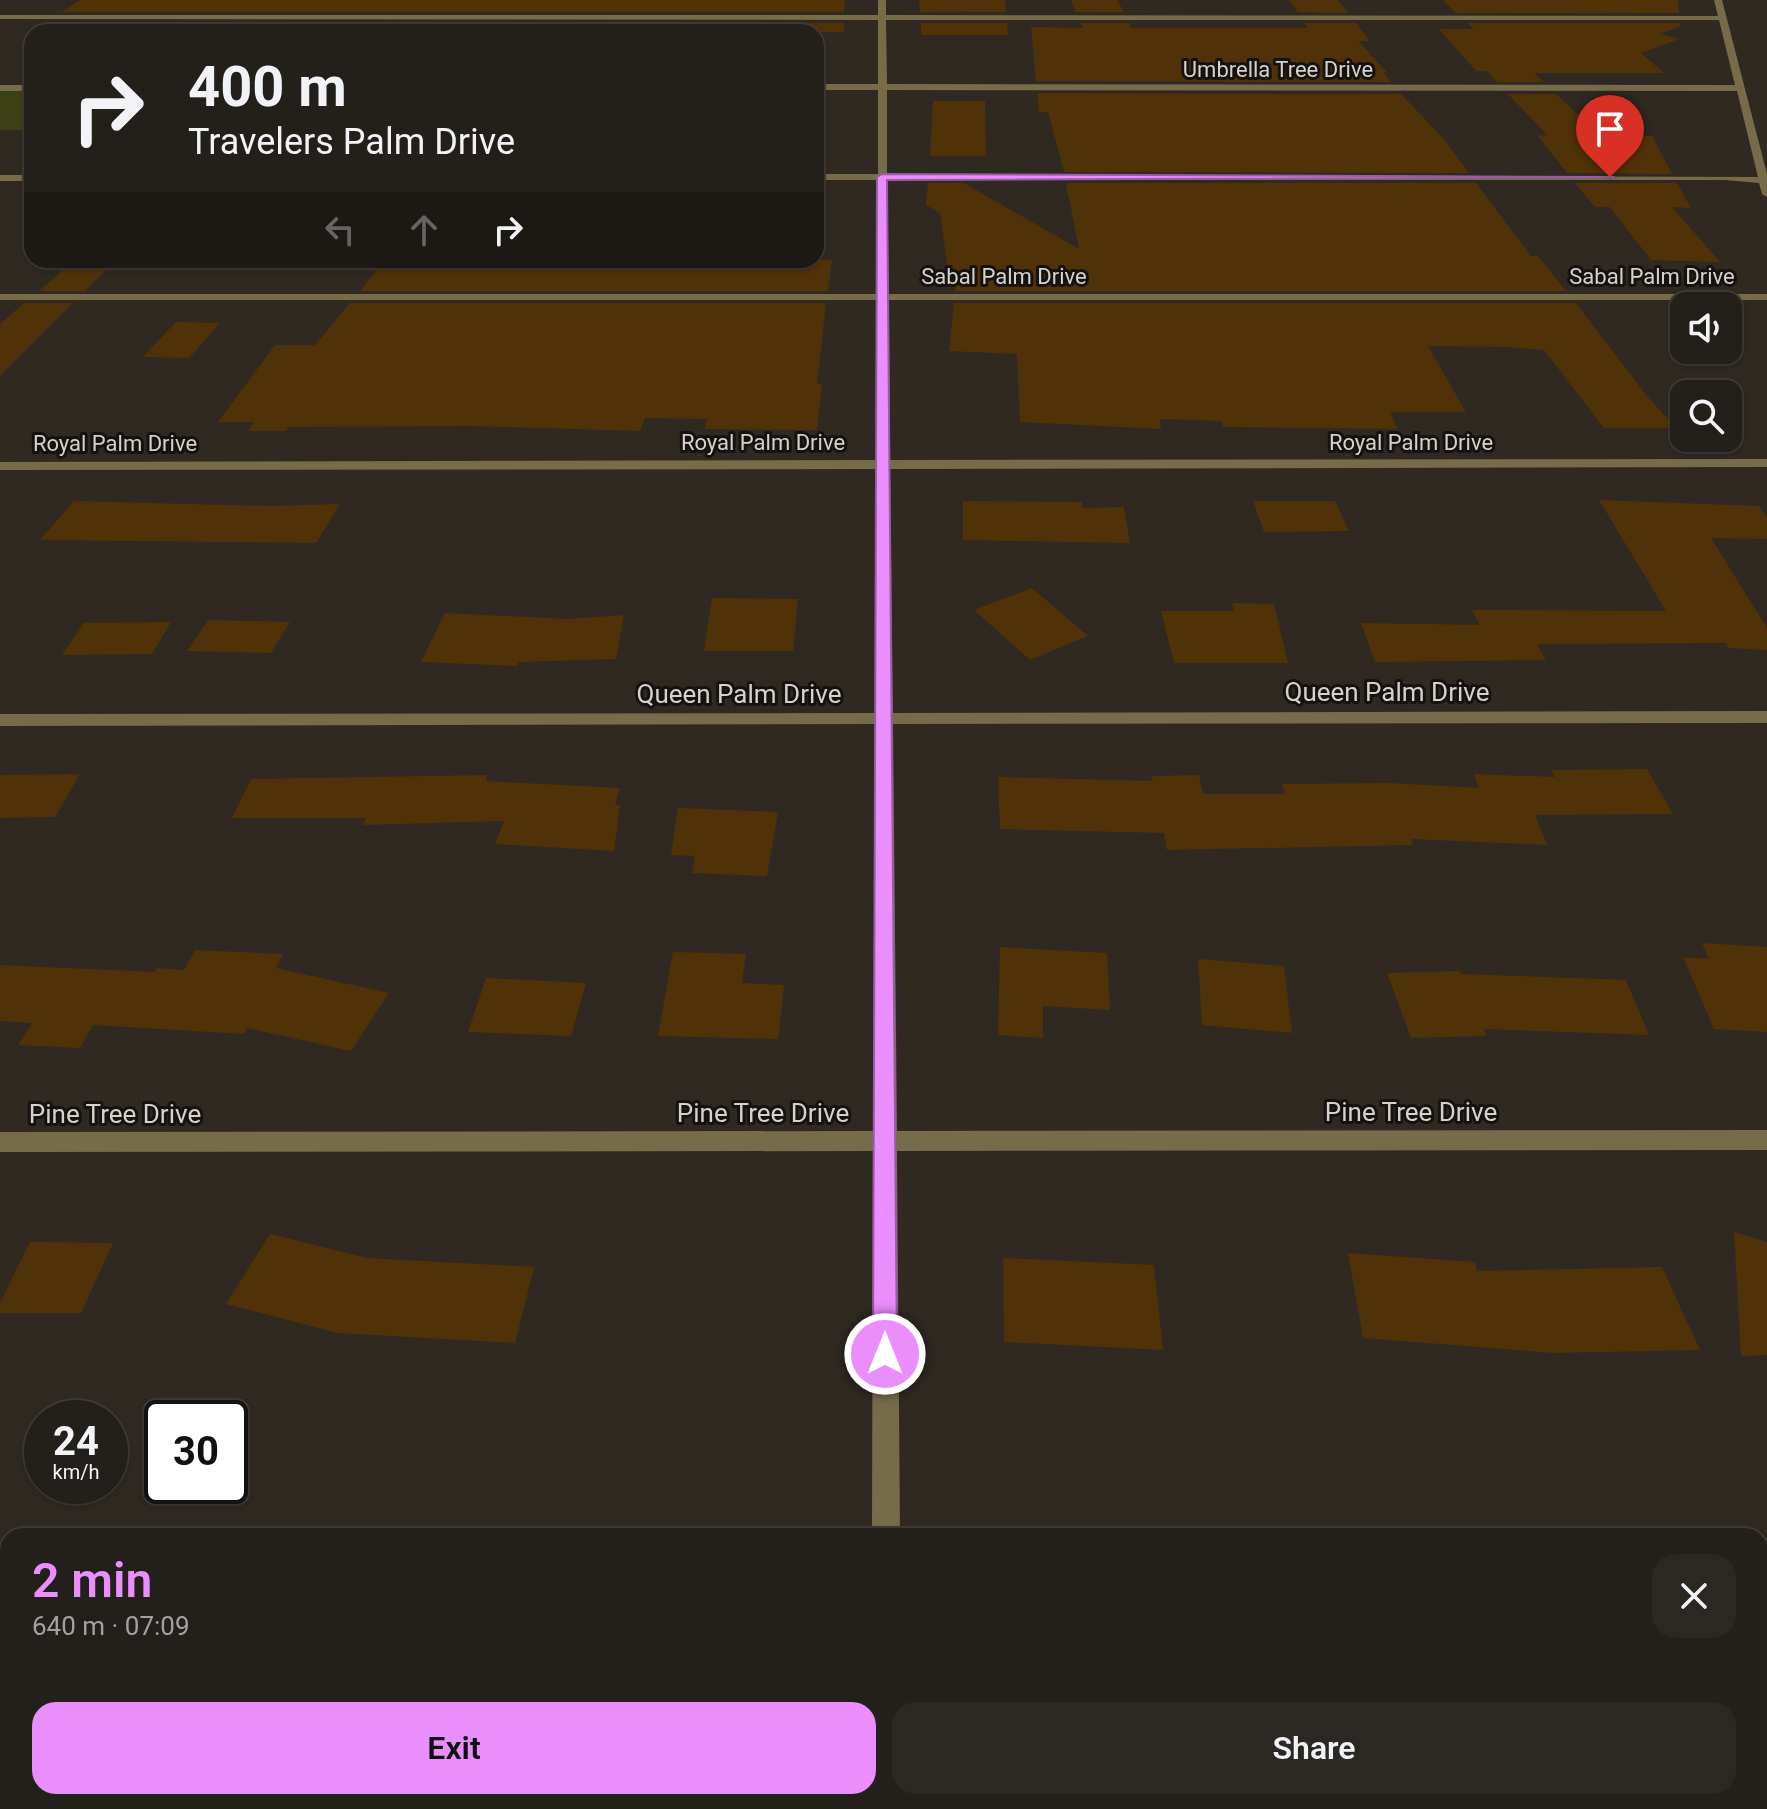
<!DOCTYPE html>
<meta charset="utf-8">
<style>
body{margin:0;font-family:Roboto,sans-serif;background:#2b2723;color:#f1f3f6;height:100vh;display:flex;flex-direction:column;font-size:30px;white-space:nowrap}
*{box-sizing:border-box;margin:0}
p{font-size:26px;color:#a3a2a2}
.icon{flex:none;width:44px;height:44px;fill:none;stroke:currentColor;stroke-width:2;stroke-linecap:round;stroke-linejoin:round}
.map{position:relative;flex:1;overflow:hidden}
.panel{position:absolute;left:0px;top:1528px;width:1768px;height:282px;display:flex;flex-direction:column;background:#231f1a;border-radius:24px 24px 0 0;box-shadow:0 2px 6px #0004,0 0 0 2px #403d39}
.panel>*{flex:none}
.guide{position:absolute;left:24px;top:24px;width:800px;height:244px;border-radius:24px;box-shadow:0 2px 6px #0004,0 0 0 2px #403d39;background:#231f1a;color:#f1f3f6;overflow:hidden}
.fabs{position:absolute;left:1670px;top:292px;display:grid;gap:16px}
.fabs a{display:grid;place-items:center;width:72px;height:72px;border-radius:16px;background:#231f1a;box-shadow:0 2px 6px #0004,0 0 0 2px #403d39;font-size:40px}
.speed{position:absolute;left:24px;top:1400px;display:flex;gap:16px;font-size:40px;font-weight:700;text-align:center}
.speed>*{display:grid;place-content:center;width:104px;height:104px;border-radius:50%;background:#231f1a;box-shadow:0 2px 6px #0004,0 0 0 2px #403d39;line-height:1}
.speed small{font-size:20px;font-weight:400}
.speed .limit{border:4px solid #111;border-radius:12px;background:#fff;color:#111}
.pin{position:absolute;display:grid;place-items:center;width:68px;height:68px;color:#fff;margin:-82px -34px;border-radius:50% 50% 50% 0;rotate:-45deg;box-shadow:0 0 8px #0007}
.pin .icon{rotate:45deg}
.me{position:absolute;width:88px;margin:-44px;rotate:0deg;stroke-linejoin:round;filter:drop-shadow(0 0 6px #0008)}
.turn{display:flex;align-items:center;gap:28px;height:168px;padding:0 32px;font-size:36px}
.turn .icon{width:104px;height:104px;stroke-width:2.5}
.turn b{display:block;font-size:56px;line-height:68px}
.lanes{display:flex;align-items:center;height:76px;padding:0 32px;background:#0003;justify-content:center;gap:40px;direction:ltr}
.lanes .off{opacity:.35}
.round{display:grid;place-items:center;flex:none;width:84px;height:84px;border-radius:24px;background:#2b2723}
.summary{display:flex;align-items:center;justify-content:space-between;height:136px;padding:0 32px}
h1{font-size:48px;font-weight:600;line-height:60px;color:#ea8dfd}
.action{display:flex;gap:16px;margin-top:auto;padding:16px 32px}
.action a{flex:1;height:92px;border-radius:24px;background:#ea8dfd;color:#111;font-size:32px;font-weight:600;line-height:92px;text-align:center}
.action a+a{background:#2b2723;color:#f1f3f6}
.map>svg:first-child{display:block}
.green{fill:#3b4115}
.building{fill:#503208}
.lines{fill:none;stroke-linecap:round;stroke-linejoin:round}
.minor{fill:#776c4a;fill-rule:evenodd}
.route{fill:#ea8dfd;stroke:#985ca4;stroke-width:2}
.labels{text-anchor:middle;stroke-width:6;stroke-linejoin:round;paint-order:stroke}
.far-street-label{font-size:22px;fill:#d5d1cd;stroke:#15120f}
.street-label{font-size:26px;fill:#d5d1cd;stroke:#15120f}
</style>
<div class="map">
<svg width="1767" height="1809" viewBox="0 0 1767 1809">
<rect width="100%" height="100%" fill="#2f2922"/>
<rect class="green" x="0" y="91" width="32" height="39"/>
<g class="building">
<polygon points="80,0 845,0 844,12 62,12"/>
<polygon points="919,0 1005,0 1006,12 920,12"/>
<polygon points="1071,0 1117,0 1124,12 1076,12"/>
<polygon points="1289,0 1338,0 1348,13 1298,12"/>
<polygon points="1443,0 1678,0 1679,13 1456,13"/>
<polygon points="46,22 844,23 844,32 31,32"/>
<polygon points="921,23 1007,23 1008,35 921,35"/>
<polygon points="1081,23 1129,23 1131,28 1308,28 1305,23 1356,23 1370,41 1358,41 1387,72 1383,72 1391,82 1036,81 1031,27 1083,28"/>
<polygon points="1468,23 1680,23 1680,26 1660,34 1680,39 1641,53 1664,73 1534,73 1544,82 1497,82 1487,71 1476,71 1439,29 1474,29"/>
<polygon points="1037,93 1401,94 1443,138 1469,173 1064,172 1048,112 1039,112"/>
<polygon points="1508,94 1556,94 1600,136 1652,136 1672,174 1567,173 1537,135 1548,136"/>
<polygon points="933,101 985,101 986,156 930,156"/>
<polygon points="928,183 964,183 1079,249 1066,183 1476,183 1531,256 1538,256 1566,291 955,291 957,271 948,271 940,213 926,205"/>
<polygon points="1575,183 1677,183 1691,208 1672,207 1720,262 1651,260 1610,207 1595,207"/>
<polygon points="75,260 116,260 85,291 39,291"/>
<polygon points="385,260 832,260 828,291 360,291"/>
<polygon points="24,303 73,303 0,376 0,324"/>
<polygon points="350,303 826,303 817,384 822,384 817,430 705,429 707,419 645,418 640,431 470,426 289,427 286,431 248,431 254,422 218,422 275,345 315,345"/>
<polygon points="954,303 1576,303 1647,396 1676,428 1604,428 1544,350 1507,347 1428,346 1466,412 1390,412 1398,429 1223,427 1222,421 1160,419 1161,429 1020,422 1017,354 949,351"/>
<polygon points="176,322 220,323 189,358 143,357"/>
<polygon points="1599,500 1759,506 1767,517 1767,539 1711,538 1767,628 1767,650 1728,648 1725,643 1537,644 1546,660 1375,662 1361,623 1480,625 1472,610 1666,611"/>
<polygon points="74,501 269,506 340,504 316,543 40,540"/>
<polygon points="963,501 1082,502 1082,508 1124,507 1130,543 963,540"/>
<polygon points="1253,501 1335,501 1349,531 1264,532"/>
<polygon points="1032,588 1088,636 1030,660 974,610"/>
<polygon points="712,598 798,599 793,651 704,651"/>
<polygon points="1232,603 1274,604 1288,663 1174,663 1161,611 1234,611"/>
<polygon points="445,613 567,619 624,615 616,659 519,662 517,666 421,662"/>
<polygon points="208,620 290,622 271,653 187,651"/>
<polygon points="171,622 152,654 62,655 84,623"/>
<polygon points="1647,769 1673,814 1535,815 1547,845 1411,839 1413,845 1167,850 1164,833 1000,829 998,777 1153,781 1151,776 1199,775 1203,794 1285,794 1282,784 1388,783 1479,788 1474,774 1555,777 1551,770"/>
<polygon points="80,774 55,817 0,818 0,775"/>
<polygon points="487,775 486,781 620,788 615,805 620,805 614,851 495,844 504,821 363,825 366,818 232,818 251,779"/>
<polygon points="678,808 778,812 767,876 692,873 695,856 671,855"/>
<polygon points="1702,943 1767,947 1767,1032 1714,1029 1683,957 1709,959"/>
<polygon points="1000,947 1107,953 1110,1010 1043,1006 1043,1038 998,1035"/>
<polygon points="195,950 283,954 276,968 389,993 351,1051 247,1028 244,1034 93,1025 80,1048 18,1045 32,1023 0,1021 0,965 155,972 157,968 184,970"/>
<polygon points="673,952 746,954 742,983 784,985 778,1039 658,1036"/>
<polygon points="1198,959 1284,966 1292,1033 1202,1025"/>
<polygon points="1460,971 1461,974 1626,980 1649,1035 1484,1029 1487,1036 1411,1038 1387,973"/>
<polygon points="486,978 586,983 571,1036 468,1032"/>
<polygon points="1734,1232 1767,1242 1767,1355 1741,1356"/>
<polygon points="270,1234 367,1258 534,1267 515,1343 338,1333 226,1304"/>
<polygon points="30,1242 113,1243 81,1313 0,1313 0,1303"/>
<polygon points="1348,1253 1475,1262 1477,1271 1662,1267 1700,1350 1554,1353 1363,1338"/>
<polygon points="1003,1258 1154,1265 1163,1350 1004,1342"/>
</g>
<g class="lines">
<g class="minor">
<path d="M 878,0 L 886,0 L 886,15 L 1718,16 L 1714,0 L 1722,0 L 1767,174 L 1767,197 L 1762,194 L 1759,183 L 1725,180 L 887,180 L 889,294 L 1767,294 L 1767,300 L 889,300 L 890,460 L 1767,459 L 1767,467 L 890,469 L 893,713 L 1767,711 L 1767,723 L 893,724 L 897,1131 L 1767,1130 L 1767,1150 L 897,1151 L 900,1536 L 872,1536 L 873,1151 L 0,1152 L 0,1132 L 873,1131 L 875,724 L 0,726 L 0,714 L 875,713 L 876,469 L 0,470 L 0,462 L 876,460 L 877,300 L 0,300 L 0,294 L 877,294 L 877,180 L 816,180 L 816,174 L 878,174 L 878,90 L 816,90 L 816,84 L 878,84 L 878,20 L 0,19 L 0,15 L 878,15 ZM 886,20 L 1719,20 L 1735,85 L 887,84 ZM 887,90 L 1737,91 L 1758,177 L 887,174 Z"/>
<rect x="0" y="85" width="32" height="6"/>
<rect x="0" y="175" width="32" height="6"/>
<rect x="870" y="1802" width="32" height="7"/>
</g>
</g>
<polygon class="route" points="882,174 1615,177 887,180 897,1354 894,1362 885,1365 877,1362 873,1354 877,177"/>
<g class="labels">
<g class="far-street-label">
<text x="1278" y="77">Umbrella Tree Drive</text>
<text x="1004" y="284">Sabal Palm Drive</text>
<text x="1652" y="284">Sabal Palm Drive</text>
<text x="763" y="450">Royal Palm Drive</text>
<text x="1411" y="450">Royal Palm Drive</text>
<text x="115" y="451">Royal Palm Drive</text>
</g>
<g class="street-label">
<text x="1387" y="701">Queen Palm Drive</text>
<text x="739" y="703">Queen Palm Drive</text>
<text x="1411" y="1121">Pine Tree Drive</text>
<text x="763" y="1122">Pine Tree Drive</text>
<text x="115" y="1123">Pine Tree Drive</text>
</g>
</g>
</svg>
<div class="fabs">
<a><svg class="icon" aria-label="sound" viewBox="0 0 24 24"><path d="M4 9h4l5-4v14l-5-4H4zM17 9q2 3 0 6"/></svg></a>
<a><svg class="icon" aria-label="search" viewBox="0 0 24 24"><circle cx="10" cy="10" r="6"/><path d="M15 15l6 6"/></svg></a>
</div>
<div class="speed"><div>24<small>km/h</small></div><div class="limit">30</div></div>
<div class="pin" style="left:1610px;top:177px;background:#d93025"><svg class="icon" aria-label="arrive" viewBox="0 0 24 24"><path d="M6 21V4h12l-3 4 3 4H6"/></svg></div>
<svg class="me" style="left:885px;top:1354px" viewBox="-20 -20 40 40"><circle r="17" fill="#ea8dfd" stroke="#fff" stroke-width="3"/><path d="M0-11L8 9 0 5-8 9z" fill="#fff"/></svg>
<div class="guide">
<div class="turn"><svg class="icon" aria-label="right" viewBox="0 0 24 24"><path d="M7 20v-9h11M14 6l5 5-5 5"/></svg><div><b>400 m</b>Travelers Palm Drive</div></div>
<div class="lanes"><svg class="icon off" aria-label="left" viewBox="0 0 24 24"><path d="M17 20v-9H6M10 6l-5 5 5 5"/></svg><svg class="icon off" aria-label="ahead" viewBox="0 0 24 24"><path d="M12 20V5M6 11l6-6 6 6"/></svg><svg class="icon" aria-label="right" viewBox="0 0 24 24"><path d="M7 20v-9h11M14 6l5 5-5 5"/></svg></div>
</div>
<section class="panel">
<div class="summary"><div><h1>2 min</h1><p>640 m · 07:09</p></div><a class="round"><svg class="icon" aria-label="close" viewBox="0 0 24 24"><path d="M6 6l12 12M18 6L6 18"/></svg></a></div>
<div class="action"><a>Exit</a><a>Share</a></div>
</section>
</div>
